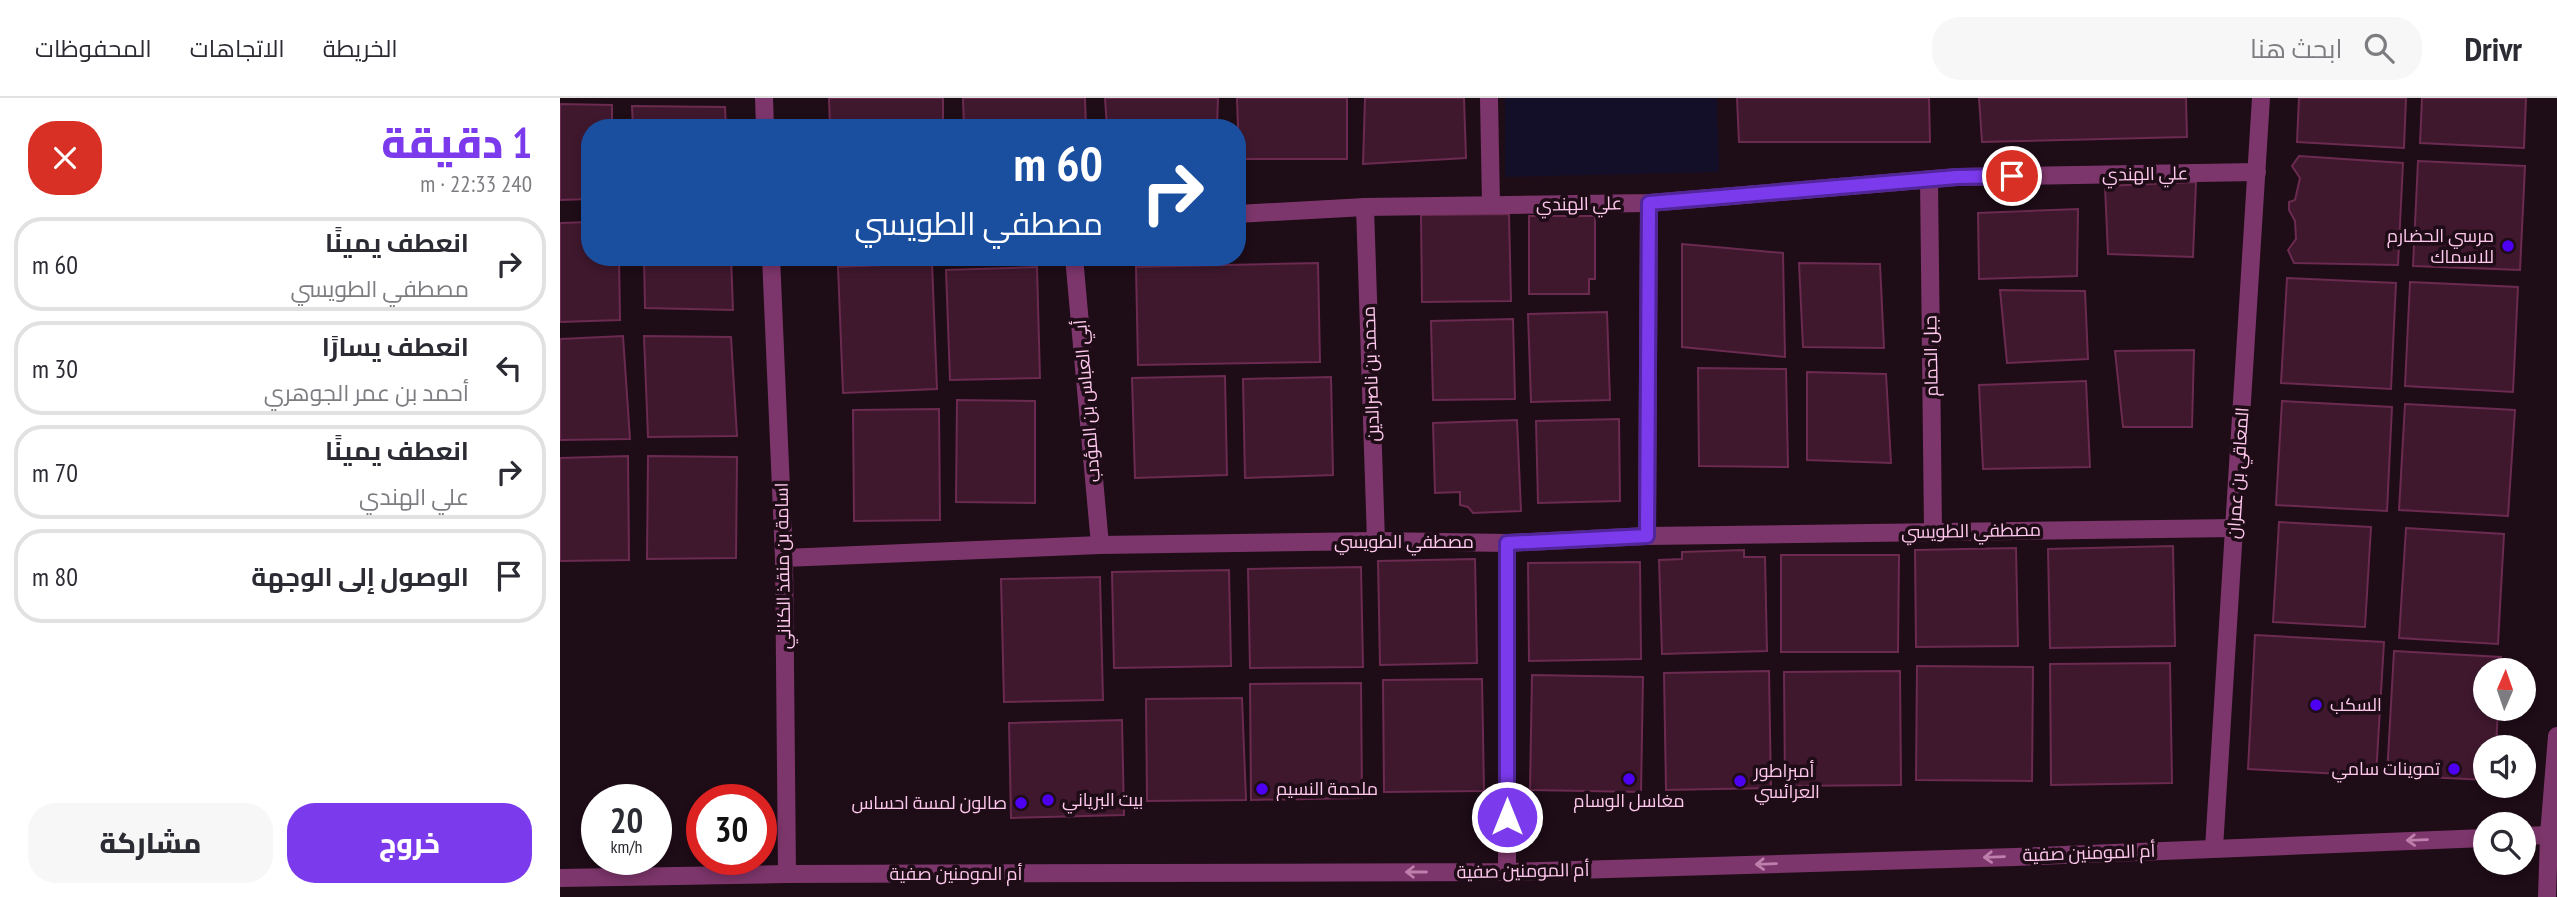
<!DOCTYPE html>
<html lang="ar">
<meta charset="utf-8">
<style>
body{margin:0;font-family:"PT Sans Narrow",Cairo,sans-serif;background:#f7f7f7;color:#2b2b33;direction:rtl;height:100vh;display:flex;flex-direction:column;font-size:26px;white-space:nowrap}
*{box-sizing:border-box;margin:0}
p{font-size:23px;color:#7c7c81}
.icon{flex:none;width:38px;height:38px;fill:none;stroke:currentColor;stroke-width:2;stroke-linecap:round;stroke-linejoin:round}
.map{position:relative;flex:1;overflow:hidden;direction:ltr}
.side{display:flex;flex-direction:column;background:#fff;width:560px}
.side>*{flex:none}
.top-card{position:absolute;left:21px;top:21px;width:665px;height:147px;border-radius:28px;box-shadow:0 4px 10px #0003;direction:rtl;background:#1a4fa0;color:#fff;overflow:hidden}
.needle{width:46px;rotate:2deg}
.buttons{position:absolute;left:1913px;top:560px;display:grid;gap:14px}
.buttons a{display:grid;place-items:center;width:63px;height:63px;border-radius:50%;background:#fff;box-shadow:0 4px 10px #0003;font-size:35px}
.speed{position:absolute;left:21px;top:686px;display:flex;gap:14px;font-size:35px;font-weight:700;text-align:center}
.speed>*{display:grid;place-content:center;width:91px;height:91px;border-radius:50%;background:#fff;box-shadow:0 4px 10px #0003;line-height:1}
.speed small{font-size:18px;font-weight:400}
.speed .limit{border:10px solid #d22;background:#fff;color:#111}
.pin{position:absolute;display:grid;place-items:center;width:60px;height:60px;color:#fff;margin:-30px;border:4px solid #fff;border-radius:50%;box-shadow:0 2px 7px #0007}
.me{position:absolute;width:77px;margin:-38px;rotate:0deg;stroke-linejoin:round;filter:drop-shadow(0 0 5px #0008)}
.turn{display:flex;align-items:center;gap:24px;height:147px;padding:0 28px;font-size:32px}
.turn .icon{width:91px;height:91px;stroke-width:2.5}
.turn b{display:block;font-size:49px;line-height:60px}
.round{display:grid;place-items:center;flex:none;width:74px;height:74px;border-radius:28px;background:#f7f7f7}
.head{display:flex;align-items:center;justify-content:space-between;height:119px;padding:0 28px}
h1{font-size:42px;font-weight:800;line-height:52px;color:#7c3aed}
.action{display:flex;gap:14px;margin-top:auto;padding:14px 28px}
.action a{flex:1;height:80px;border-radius:28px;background:#7c3aed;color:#fff;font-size:28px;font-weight:800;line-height:80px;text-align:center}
.action a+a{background:#f7f7f7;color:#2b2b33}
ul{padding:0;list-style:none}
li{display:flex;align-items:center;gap:21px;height:94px;margin:0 14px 10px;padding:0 14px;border:4px solid #e1e1e2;border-radius:28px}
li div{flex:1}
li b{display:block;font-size:26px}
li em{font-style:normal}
header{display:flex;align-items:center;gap:42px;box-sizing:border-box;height:98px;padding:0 35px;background:#fff;border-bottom:2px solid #e1e1e2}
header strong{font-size:33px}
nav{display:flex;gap:38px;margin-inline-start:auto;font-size:24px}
.search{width:490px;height:63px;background:#f7f7f7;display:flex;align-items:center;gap:18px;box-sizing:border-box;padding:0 24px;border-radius:28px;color:#7c7c81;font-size:26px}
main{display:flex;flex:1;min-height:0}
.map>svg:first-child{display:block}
.green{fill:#130f28}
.building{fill:#3f182e;stroke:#6b2a4f;stroke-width:2}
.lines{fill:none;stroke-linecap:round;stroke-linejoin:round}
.minor{stroke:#7d366b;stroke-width:18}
.oneway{stroke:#be7fac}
.route-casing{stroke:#51269a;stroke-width:18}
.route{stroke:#7c3aed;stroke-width:12}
.poi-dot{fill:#4e00f3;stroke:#1e0c17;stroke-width:2.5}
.labels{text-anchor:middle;stroke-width:7;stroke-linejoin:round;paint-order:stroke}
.street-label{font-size:18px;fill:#ffc8ed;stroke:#1e0c17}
.poi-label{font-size:18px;fill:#ffc8ed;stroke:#1e0c17;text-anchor:start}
</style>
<header>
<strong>Drivr</strong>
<div class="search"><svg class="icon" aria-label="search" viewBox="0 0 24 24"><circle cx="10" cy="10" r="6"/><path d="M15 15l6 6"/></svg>ابحث هنا</div>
<nav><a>الخريطة</a><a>الاتجاهات</a><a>المحفوظات</a></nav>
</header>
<main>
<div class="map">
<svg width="1997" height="799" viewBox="0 0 1997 799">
<rect width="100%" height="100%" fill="#1e0c17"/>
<polygon class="green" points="945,0 1157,0 1159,74 945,79"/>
<g class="building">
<polygon points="269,0 383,0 383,30 270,30"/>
<polygon points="403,0 525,0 526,30 404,30"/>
<polygon points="545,0 658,0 657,30 547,30"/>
<polygon points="677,0 787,0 787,61 679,61"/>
<polygon points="805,0 904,0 906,60 803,66"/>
<polygon points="1177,0 1369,0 1370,44 1179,44"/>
<polygon points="1419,0 1626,0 1627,39 1422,44"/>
<polygon points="1739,0 1846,0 1844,50 1737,44"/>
<polygon points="1862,0 1966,0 1964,50 1860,45"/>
<polygon points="0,6 52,7 52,30 30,30 30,101 0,102"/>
<polygon points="72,8 165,9 166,30 73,30"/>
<polygon points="1739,58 1843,65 1838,167 1734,165 1728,152 1736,141 1735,123 1729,112 1729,104 1735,102 1740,80 1732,68"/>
<polygon points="1858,63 1965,68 1960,172 1853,168"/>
<polygon points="1636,84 1633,159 1548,156 1545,88"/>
<polygon points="1518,111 1517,178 1419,181 1418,115"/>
<polygon points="949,116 951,203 862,204 861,117"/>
<polygon points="969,118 1035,118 1035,181 1029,181 1029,196 969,196"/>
<polygon points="30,124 30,159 59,159 60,222 0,224 0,125"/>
<polygon points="1122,146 1223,155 1225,259 1122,249"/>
<polygon points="84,159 171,159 173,212 85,210"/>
<polygon points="372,165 377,291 283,295 278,169"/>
<polygon points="758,165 760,264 578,267 576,169"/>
<polygon points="1239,165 1320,166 1324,250 1243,249"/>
<polygon points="477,169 480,280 390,282 386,172"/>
<polygon points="1727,180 1836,185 1831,291 1721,285"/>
<polygon points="1850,184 1958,189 1953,294 1845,288"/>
<polygon points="1440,192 1525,193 1528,261 1447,265"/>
<polygon points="1047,214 1050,302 971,304 968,216"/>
<polygon points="953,221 955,301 873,302 871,223"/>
<polygon points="63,238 70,341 0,342 0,241"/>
<polygon points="84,238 171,239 177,338 88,339"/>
<polygon points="1634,252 1632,329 1563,329 1555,253"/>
<polygon points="1138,270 1226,271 1228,369 1139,368"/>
<polygon points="1247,274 1326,276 1331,365 1247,362"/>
<polygon points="665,278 667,377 575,380 572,280"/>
<polygon points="771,279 773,377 685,380 683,281"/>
<polygon points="1526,283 1530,369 1423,371 1419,287"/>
<polygon points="397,302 475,303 475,405 396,404"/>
<polygon points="1722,303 1832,309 1827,413 1716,407"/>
<polygon points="1845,306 1955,312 1948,418 1839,412"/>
<polygon points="379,311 380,422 294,423 293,312"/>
<polygon points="1059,321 1060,403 978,405 976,323"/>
<polygon points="957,322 961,413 913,415 908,409 900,407 900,394 875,395 873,325"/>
<polygon points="68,358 69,462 0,463 0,360"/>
<polygon points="88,358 177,359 176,460 87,461"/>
<polygon points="1719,424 1811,429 1805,529 1713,524"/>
<polygon points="1846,430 1944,436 1938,546 1839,540"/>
<polygon points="1613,448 1615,548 1490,550 1488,451"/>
<polygon points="1456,450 1458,548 1356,549 1355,452"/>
<polygon points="1184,452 1184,459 1205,459 1207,553 1102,556 1099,462 1122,461 1122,454"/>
<polygon points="1221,457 1339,457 1338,554 1221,554"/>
<polygon points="915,461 917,565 820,567 818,463"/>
<polygon points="1080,464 1081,561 969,563 968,465"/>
<polygon points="801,469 803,569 690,570 688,471"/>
<polygon points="669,472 671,568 554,570 552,474"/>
<polygon points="540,479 543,602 444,604 441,481"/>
<polygon points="1695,537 1824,544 1816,678 1688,671"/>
<polygon points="1834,553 1941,559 1941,572 1925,572 1925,611 1938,611 1936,649 1925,649 1925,682 1827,677"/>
<polygon points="1610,565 1612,685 1491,687 1490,566"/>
<polygon points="1357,568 1473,569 1472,683 1356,682"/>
<polygon points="1209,573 1211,690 1106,692 1104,575"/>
<polygon points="1340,573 1341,687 1225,688 1224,574"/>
<polygon points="972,577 1083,579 1081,694 970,692"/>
<polygon points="922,581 924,693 824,694 823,582"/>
<polygon points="801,585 802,700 691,702 690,586"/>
<polygon points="682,600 686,702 587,703 586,601"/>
<polygon points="562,622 564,717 451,720 449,625"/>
</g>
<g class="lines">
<g class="minor">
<polyline points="204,0 205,30"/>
<polyline points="929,0 931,107"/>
<polyline points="1369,82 1373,433"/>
<polyline points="805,109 816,443"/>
<polyline points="677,116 805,109 1089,105 1397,79 1697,74"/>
<polyline points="211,159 224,460 227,776"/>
<polyline points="514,159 540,447"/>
<polyline points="1087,438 1089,105"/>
<polyline points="224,460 540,447 816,443 947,445 1087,438 1674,430"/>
<polyline points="1964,738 1989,737"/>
<polyline points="1654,750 1701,0"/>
<polyline points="947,774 947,445"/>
<polyline points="0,780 227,776 947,774 1455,759 1925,740"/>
<polyline points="1987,799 1989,737 1997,638"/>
</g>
</g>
<defs><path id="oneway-shaft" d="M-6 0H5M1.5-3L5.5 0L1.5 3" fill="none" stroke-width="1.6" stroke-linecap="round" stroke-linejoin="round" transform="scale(1.75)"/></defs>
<g class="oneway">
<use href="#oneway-shaft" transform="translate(1857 742) rotate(178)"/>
<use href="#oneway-shaft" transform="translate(1434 759) rotate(178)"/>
<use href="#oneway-shaft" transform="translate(1206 766) rotate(178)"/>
<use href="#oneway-shaft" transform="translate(856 774) rotate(180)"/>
</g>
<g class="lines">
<defs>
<polyline id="route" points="947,719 947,445 1087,438 1089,105 1397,79 1452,78"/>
</defs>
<use href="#route" class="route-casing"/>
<use href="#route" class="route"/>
</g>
<g class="poi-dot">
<circle cx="1948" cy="148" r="7"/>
<circle cx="1756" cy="607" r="7"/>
<circle cx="1894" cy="671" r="7"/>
<circle cx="1069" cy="681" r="7"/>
<circle cx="1180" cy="683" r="7"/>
<circle cx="702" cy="691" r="7"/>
<circle cx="488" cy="702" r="7"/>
<circle cx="461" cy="705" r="7"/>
</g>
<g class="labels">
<g class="street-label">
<text transform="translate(1585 76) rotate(-1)" y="6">علي الهندي</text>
<text transform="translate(1019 106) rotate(-1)" y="6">علي الهندي</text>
<text transform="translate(1371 258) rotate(-91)" y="6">جبل الحمام</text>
<text transform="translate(811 276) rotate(-92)" y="6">محمد بن ناصرالدين</text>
<text transform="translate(527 303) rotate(-95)" y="6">أبي العباس بن المؤدب</text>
<text transform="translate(1678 375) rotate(-86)" y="6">المعاقي بن عمران</text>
<text transform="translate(1411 433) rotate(-1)" y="6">مصطفي الطويسي</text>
<text x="844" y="450">مصطفي الطويسي</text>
<text transform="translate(223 468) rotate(-91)" y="6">اسامة بن منقذ الكناني</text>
<text transform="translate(1529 755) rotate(-2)" y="6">أم المومنين صفية</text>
<text transform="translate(963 773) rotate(-1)" y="6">أم المومنين صفية</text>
<text x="396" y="782">أم المومنين صفية</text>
</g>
<g class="poi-label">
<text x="1934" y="144" text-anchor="end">مرسي الحضارم<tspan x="1934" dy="21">للاسماك</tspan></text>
<text x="1770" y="613">السكب</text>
<text x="1880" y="677" text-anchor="end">تموينات سامي</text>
<text x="1194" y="679">أمبراطور<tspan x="1194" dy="21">العرائسي</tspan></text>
<text x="716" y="697">ملحمة النسيم</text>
<text x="502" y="708">بيت البرياني</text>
<text x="1069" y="709" text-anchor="middle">مغاسل الوسام</text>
<text x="447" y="711" text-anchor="end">صالون لمسة احساس</text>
</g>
</g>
</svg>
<div class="buttons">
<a><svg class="needle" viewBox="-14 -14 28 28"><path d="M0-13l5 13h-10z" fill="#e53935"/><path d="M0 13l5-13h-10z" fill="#7c7c81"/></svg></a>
<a><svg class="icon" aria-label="sound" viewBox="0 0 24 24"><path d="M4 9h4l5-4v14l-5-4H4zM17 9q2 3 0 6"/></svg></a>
<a><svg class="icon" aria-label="search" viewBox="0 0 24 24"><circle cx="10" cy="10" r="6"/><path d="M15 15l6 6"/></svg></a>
</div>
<div class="speed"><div>20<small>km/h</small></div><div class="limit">30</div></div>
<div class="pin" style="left:1452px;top:78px;background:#d93025"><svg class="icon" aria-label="arrive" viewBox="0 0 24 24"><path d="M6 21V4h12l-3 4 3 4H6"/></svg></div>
<svg class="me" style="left:947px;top:719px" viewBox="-20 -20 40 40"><circle r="17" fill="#7c3aed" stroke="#fff" stroke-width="3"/><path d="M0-11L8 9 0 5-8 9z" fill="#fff"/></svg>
<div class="top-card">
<div class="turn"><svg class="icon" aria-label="right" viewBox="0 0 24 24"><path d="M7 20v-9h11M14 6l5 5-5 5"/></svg><div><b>60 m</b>مصطفي الطويسي</div></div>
</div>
</div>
<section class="side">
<div class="head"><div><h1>1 دقيقة</h1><p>240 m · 22:33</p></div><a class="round" style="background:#d93025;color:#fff"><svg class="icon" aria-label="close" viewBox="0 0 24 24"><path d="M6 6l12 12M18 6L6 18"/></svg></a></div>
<ul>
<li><svg class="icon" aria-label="right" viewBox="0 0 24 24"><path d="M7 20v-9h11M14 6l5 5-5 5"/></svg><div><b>انعطف يمينًا</b><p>مصطفي الطويسي</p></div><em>60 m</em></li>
<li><svg class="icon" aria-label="left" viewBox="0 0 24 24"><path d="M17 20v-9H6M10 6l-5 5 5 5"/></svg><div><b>انعطف يسارًا</b><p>أحمد بن عمر الجوهري</p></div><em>30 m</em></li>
<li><svg class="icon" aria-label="right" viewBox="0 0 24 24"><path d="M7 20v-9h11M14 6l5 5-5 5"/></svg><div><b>انعطف يمينًا</b><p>علي الهندي</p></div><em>70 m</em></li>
<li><svg class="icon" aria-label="arrive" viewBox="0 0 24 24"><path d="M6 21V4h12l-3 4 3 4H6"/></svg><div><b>الوصول إلى الوجهة</b></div><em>80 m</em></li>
</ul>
<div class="action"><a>خروج</a><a>مشاركة</a></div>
</section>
</main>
